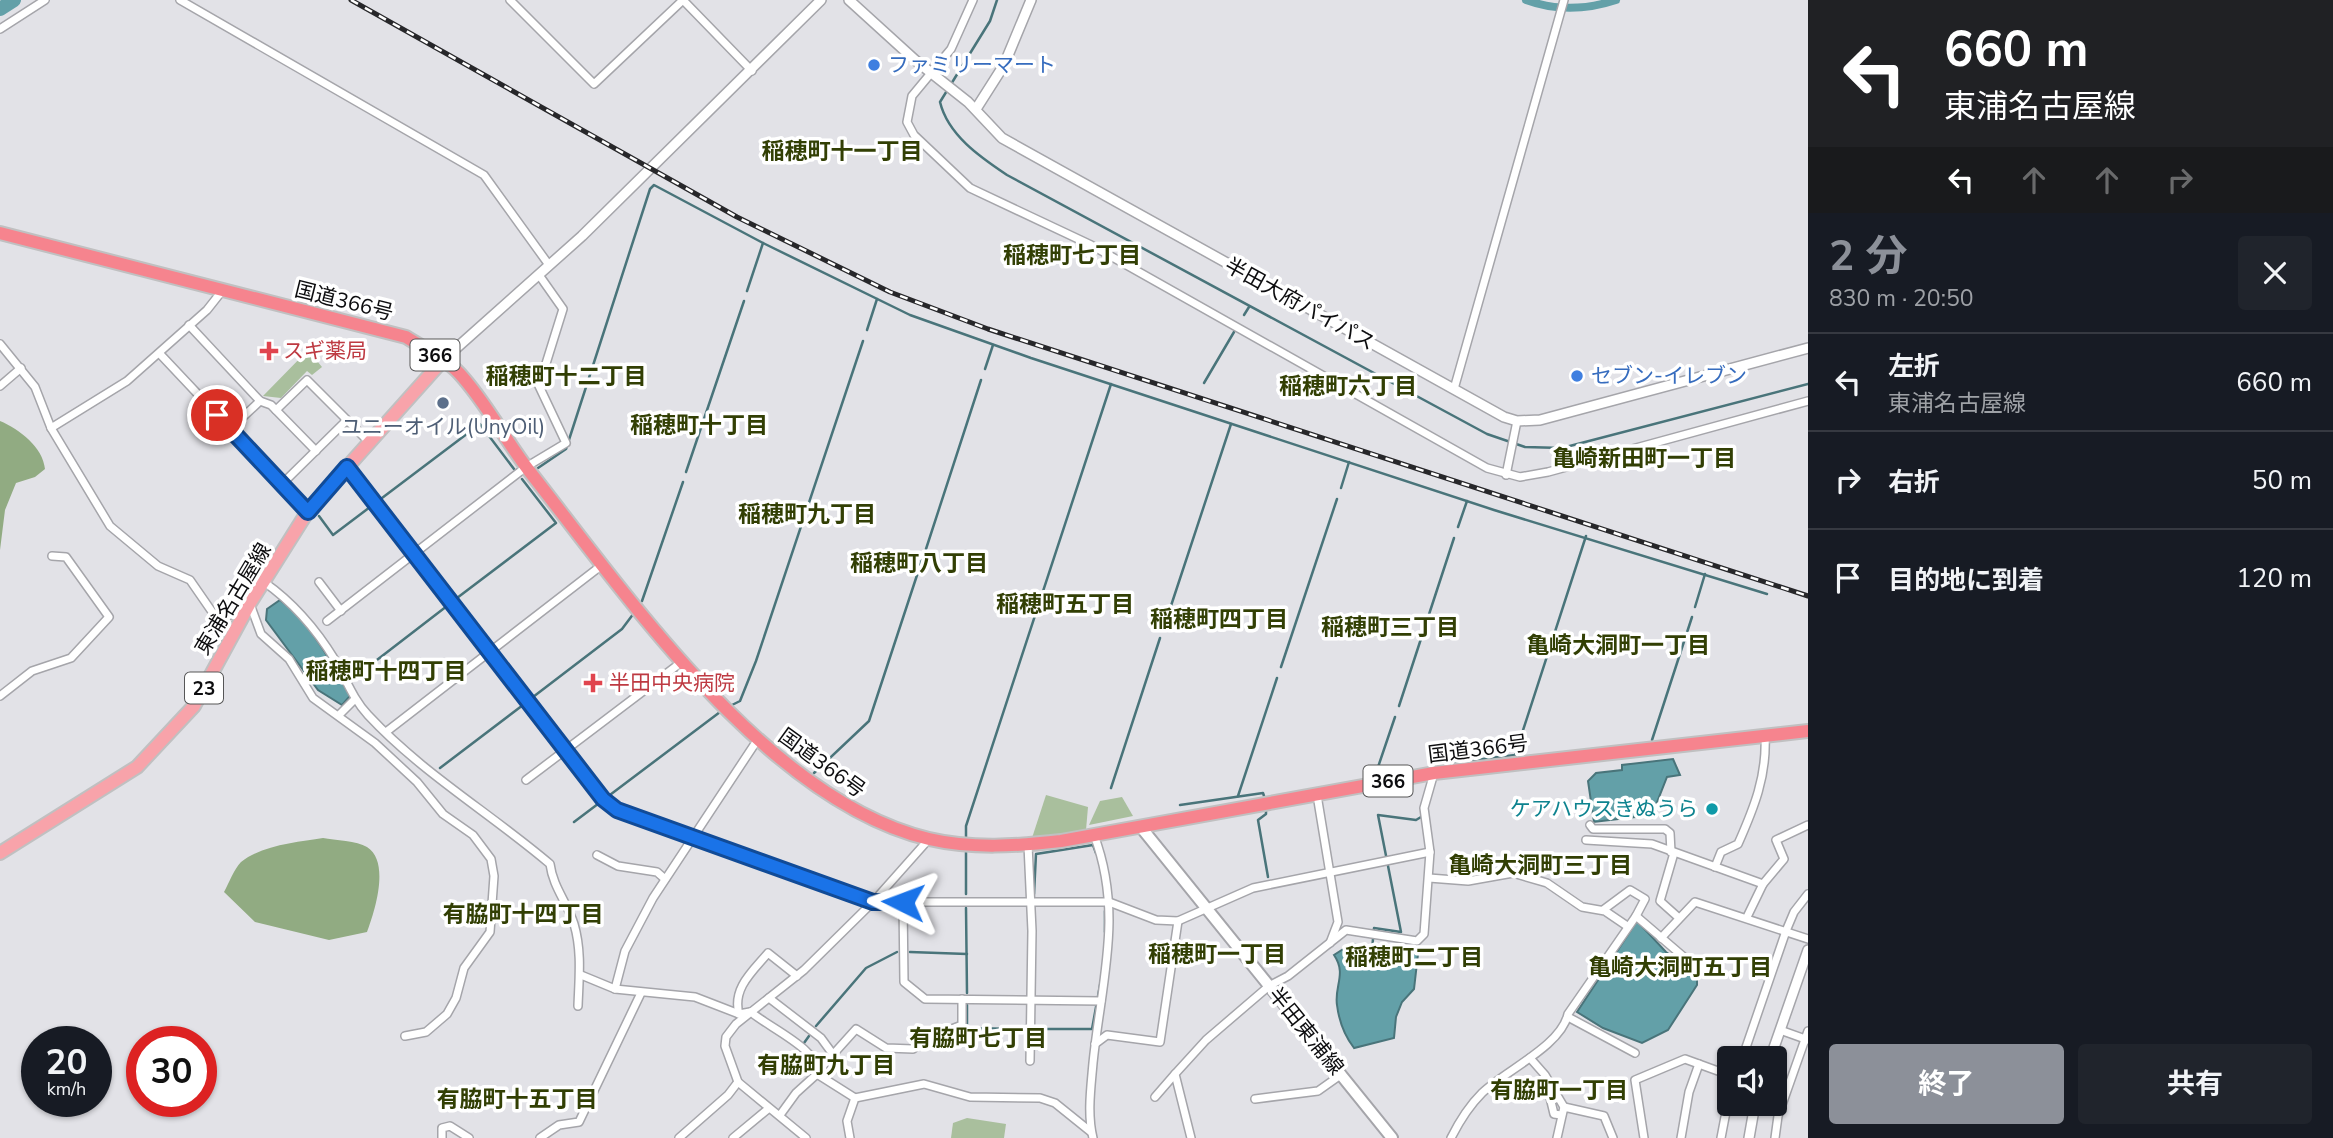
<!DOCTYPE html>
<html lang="ja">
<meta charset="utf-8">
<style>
body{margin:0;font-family:"Nunito Sans","Noto Sans JP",sans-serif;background:#20242c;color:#f1f3f6;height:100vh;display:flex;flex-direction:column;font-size:26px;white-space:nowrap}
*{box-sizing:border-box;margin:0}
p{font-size:23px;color:#9ea1a6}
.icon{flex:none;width:38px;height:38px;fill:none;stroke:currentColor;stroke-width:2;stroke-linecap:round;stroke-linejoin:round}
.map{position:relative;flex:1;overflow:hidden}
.sheet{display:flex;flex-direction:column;background:#171b24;width:525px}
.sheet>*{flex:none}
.guide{background:#202124;color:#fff;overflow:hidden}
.buttons{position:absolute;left:1717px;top:1046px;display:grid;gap:14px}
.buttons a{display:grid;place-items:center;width:70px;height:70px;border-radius:7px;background:#171b24;box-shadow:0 2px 5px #0004;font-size:35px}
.speed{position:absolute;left:21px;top:1026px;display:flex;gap:14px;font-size:35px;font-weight:700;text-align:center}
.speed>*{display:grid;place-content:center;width:91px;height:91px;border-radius:50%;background:#171b24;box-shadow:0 2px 5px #0004;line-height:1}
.speed small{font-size:18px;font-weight:400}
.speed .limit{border:10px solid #d22;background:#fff;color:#111}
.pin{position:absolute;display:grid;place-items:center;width:60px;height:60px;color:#fff;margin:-30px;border:4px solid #fff;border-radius:50%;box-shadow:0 2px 7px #0007}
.me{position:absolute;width:77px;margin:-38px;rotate:273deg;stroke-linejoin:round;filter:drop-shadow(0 0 5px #0008)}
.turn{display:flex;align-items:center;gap:24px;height:147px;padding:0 21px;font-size:32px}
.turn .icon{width:91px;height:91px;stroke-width:2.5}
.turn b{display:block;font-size:49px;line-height:60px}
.lanes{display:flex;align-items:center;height:66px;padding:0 21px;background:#0003;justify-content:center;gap:35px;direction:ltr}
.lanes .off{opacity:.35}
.round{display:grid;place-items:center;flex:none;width:74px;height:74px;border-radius:7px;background:#20242c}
.headline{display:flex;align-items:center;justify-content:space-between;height:119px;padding:0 21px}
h1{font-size:42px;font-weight:700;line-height:52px;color:#8c9099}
.button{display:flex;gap:14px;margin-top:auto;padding:14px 21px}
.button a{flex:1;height:80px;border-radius:7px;background:#8c9099;color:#fff;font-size:28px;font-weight:700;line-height:80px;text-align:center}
.button a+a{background:#20242c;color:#f1f3f6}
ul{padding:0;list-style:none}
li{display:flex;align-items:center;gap:21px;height:98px;padding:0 21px;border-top:2px solid #363941}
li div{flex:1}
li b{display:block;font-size:26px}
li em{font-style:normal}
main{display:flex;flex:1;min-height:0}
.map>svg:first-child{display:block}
.green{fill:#a9bf9d}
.forest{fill:#91ab82}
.water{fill:#63a0a8;stroke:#49747a;stroke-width:2}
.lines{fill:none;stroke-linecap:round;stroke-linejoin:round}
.stream{stroke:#49747a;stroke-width:2.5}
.canal{stroke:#63a0a8;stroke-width:8}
.river{stroke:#63a0a8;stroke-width:14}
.minor-casing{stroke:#a5a5aa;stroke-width:10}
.tertiary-casing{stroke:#a5a5aa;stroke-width:12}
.secondary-casing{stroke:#a5a5aa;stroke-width:14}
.primary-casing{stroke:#c0c0c1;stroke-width:16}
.trunk-casing{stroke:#c0c0c1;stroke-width:16}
.minor{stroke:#fff;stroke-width:7}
.tertiary{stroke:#fff;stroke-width:9}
.secondary{stroke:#fff;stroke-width:10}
.primary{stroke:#f8a3aa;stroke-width:12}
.trunk{stroke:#f6848e;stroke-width:12}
.rail-casing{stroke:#27272a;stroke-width:5}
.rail{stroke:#fff;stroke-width:2.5;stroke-dasharray:8;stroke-linecap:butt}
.route-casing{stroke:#114b97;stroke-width:18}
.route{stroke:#1a73e8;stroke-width:12}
.shop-dot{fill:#3f7fe0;stroke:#fff;stroke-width:2.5}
.health-dot{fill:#e0444e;stroke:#fff;stroke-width:2.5}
.service-dot{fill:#5c6f8a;stroke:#fff;stroke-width:2.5}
.culture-dot{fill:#0f9aa8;stroke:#fff;stroke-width:2.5}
.labels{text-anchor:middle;stroke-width:7;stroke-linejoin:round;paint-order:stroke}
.shield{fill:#fff;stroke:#565657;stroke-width:2}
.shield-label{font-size:19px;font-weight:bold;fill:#0d0d0f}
.shop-label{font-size:21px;fill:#366cbe;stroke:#fff;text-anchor:start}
.street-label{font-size:21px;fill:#0d0d0f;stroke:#fff}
.health-label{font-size:21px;fill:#be3a42;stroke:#fff;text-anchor:start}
.service-label{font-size:21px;fill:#4e5e75;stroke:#fff}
.culture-label{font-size:21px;fill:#0d838f;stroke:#fff;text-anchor:end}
.neighbourhood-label{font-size:23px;font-weight:bold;fill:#323f04;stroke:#fff}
</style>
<main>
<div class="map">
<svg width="1808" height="1138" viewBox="0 0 1808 1138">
<rect width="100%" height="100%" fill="#e2e2e7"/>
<g class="green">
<polygon points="308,350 322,367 312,375 307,371 281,398 263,396"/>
<polygon points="1046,795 1088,807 1086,830 1031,841"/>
<polygon points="1122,797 1133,816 1089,825 1100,801"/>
<polygon points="967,1118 1006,1124 1004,1138 951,1138 953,1123"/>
</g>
<g class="forest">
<path d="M 0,421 C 19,429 43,447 45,469 L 35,477 L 16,483 L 5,510 L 0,550 Z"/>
<path d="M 323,838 C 335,840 357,841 367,847 C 391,862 374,913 367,932 L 329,940 L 255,922 L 224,892 C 229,883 234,869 241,862 C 262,845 298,842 323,838 Z"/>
</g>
<g class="water">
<path d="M 280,600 C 310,622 332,663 350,696 L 342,705 L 318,690 L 266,620 L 267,609 Z"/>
<polygon points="1673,759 1680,775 1667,777 1652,815 1594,822 1588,781 1596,773 1622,770 1622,765"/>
<polygon points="1637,921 1666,952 1697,974 1697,985 1668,1030 1642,1043 1603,1028 1577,1012"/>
<path d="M 1351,944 L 1418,954 L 1414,989 L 1402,1002 L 1396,1017 L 1394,1038 L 1354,1048 C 1344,1035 1339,1021 1337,1005 C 1334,986 1347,974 1334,955 Z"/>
</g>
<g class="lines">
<g class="stream">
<path d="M 997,0 L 990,21 L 940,102 C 948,135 980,157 1007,175 L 1487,434 L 1525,447 L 1562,448 L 1808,384"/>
<polyline points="747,291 763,243"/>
<polyline points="1244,315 1249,307"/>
<polyline points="867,330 877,299"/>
<polyline points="985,369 993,345"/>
<polyline points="1204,383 1234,332"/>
<polyline points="538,468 566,449 650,189 654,185 763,243 910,315 1031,358 1494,510 1767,594"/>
<polyline points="686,472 744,301"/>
<polyline points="1341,488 1349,462"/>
<polyline points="319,516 333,535 480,424 514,469"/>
<polyline points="1458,527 1467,501"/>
<polyline points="926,549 981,380"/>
<polyline points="457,598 556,523 522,479"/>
<polyline points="642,601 683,482"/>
<polyline points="1695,607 1705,574"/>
<polyline points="1164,627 1231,424"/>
<polyline points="1281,667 1337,499"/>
<polyline points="360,673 447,606"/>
<polyline points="533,697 622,629 634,613"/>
<polyline points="730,706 740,701 756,661 863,341"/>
<polyline points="1399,706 1454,538"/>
<polyline points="1652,740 1692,617"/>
<polyline points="1451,763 1515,755 1586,536"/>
<polyline points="440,768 523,705"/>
<polyline points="814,773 869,721 922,560"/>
<polyline points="1376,773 1395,717"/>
<polyline points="1111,788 1160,638"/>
<polyline points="1238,796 1277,678"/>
<polyline points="1180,805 1263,793 1264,796"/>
<polyline points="1266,811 1266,814 1258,820 1268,877"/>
<polyline points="574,822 724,709"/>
<polyline points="966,841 966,826 1111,384"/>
<polyline points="966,847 966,894"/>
<polyline points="1034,894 1036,854 1093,845 1096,853"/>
<polyline points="966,908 967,993"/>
<polyline points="1105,932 1105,911"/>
<polyline points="1372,950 1374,928 1401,932 1378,815 1416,820 1421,817"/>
<polyline points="910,952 967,954"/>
<polyline points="967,1005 967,1028 1024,1029"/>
<polyline points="816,1026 866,968 897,952"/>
<polyline points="1036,1029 1092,1029 1101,980"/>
<polyline points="804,1043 809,1036"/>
</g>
<path class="canal" d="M 1526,0 C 1556,11 1586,10 1616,0"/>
<polyline class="river" points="0,9 14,0"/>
<defs>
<g id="minor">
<polyline points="180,0 484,175 549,265"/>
<polyline points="510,0 594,84 683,0"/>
<polyline points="683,0 752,71"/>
<polyline points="973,0 951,49 912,96 907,122 914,135 970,188 1091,245 1487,468 1520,477 1548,472 1808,401"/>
<polyline points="0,29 45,0"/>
<polyline points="189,325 260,401 271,405 316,451"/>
<polyline points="0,344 35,387 51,428 110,526 158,566 190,580 217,619 244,611"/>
<polyline points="160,354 308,511"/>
<polyline points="0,386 21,368"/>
<polyline points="1454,389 1564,0"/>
<polyline points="276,410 307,380 369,442"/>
<polyline points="51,428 127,381 207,310 222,291"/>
<polyline points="229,430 260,401"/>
<polyline points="347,466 603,799 617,809 873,902 1109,902 1156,920 1178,921 1253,888 1430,852"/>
<polyline points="1506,475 1517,421"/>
<polyline points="282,484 347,420"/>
<path d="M 264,582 C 294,603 316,629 335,660 C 346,679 353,699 368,715 C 422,773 490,813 550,864 C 553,887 567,902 574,924 C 582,951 579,978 578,1006"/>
<polyline points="319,582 341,611"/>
<polyline points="250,604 261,634 289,659 313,698 375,743 417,782 443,814 473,835 491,859 494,876 490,932 464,968 456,998 447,1014 426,1032 405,1036"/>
<polyline points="327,621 526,467 566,443 539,386 563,309 539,275"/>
<polyline points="0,696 32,671 71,658 109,617 66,557 52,556"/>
<polyline points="339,715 355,699"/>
<polyline points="386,732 602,565"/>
<polyline points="526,780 683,661"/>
<polyline points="1317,795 1338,922 1330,943"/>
<polyline points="1590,825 1593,829 1665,829 1670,833 1671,852"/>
<polyline points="1586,840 1652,844 1763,884"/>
<polyline points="1028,845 1032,931 1030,1061"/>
<polyline points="1674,853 1660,901 1679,918"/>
<polyline points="597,855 618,866 657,872 665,879"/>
<path d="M 1715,867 L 1721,852 L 1738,844 C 1754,808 1767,776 1765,736"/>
<polyline points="1429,878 1468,881 1513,873 1547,883 1582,907 1605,911 1627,926"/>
<polyline points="903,902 904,982 925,999 1101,1001"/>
<polyline points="1603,910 1630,890 1645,899 1636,916"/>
<polyline points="1747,917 1763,884 1784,859 1776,840 1808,825"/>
<polyline points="1661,938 1695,902 1808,939"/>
<polyline points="581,975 615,989 695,997 739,1014 750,1012"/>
<polyline points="615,989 625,951 653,898 758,739"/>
<polyline points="769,998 821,1038 832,1053"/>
<path d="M 751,1012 C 766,1026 823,1051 817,1074 L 855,1098"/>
<path d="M 739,1014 C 732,988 753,971 768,953 L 797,976"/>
<polyline points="1568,1017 1635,1053"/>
<polyline points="1780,1030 1808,1040"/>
<polyline points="1095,1044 1107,1035 1160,1042 1178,921"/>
<polyline points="1530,1058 1545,1075 1564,1107"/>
<polyline points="1742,1059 1786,931 1794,912 1808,894"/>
<polyline points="819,1070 856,1029 886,1048 913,1049 926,1039 962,1025 962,999"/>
<polyline points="1544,1087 1549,1093 1554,1114 1561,1115"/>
<polyline points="1155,1097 1175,1074"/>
<polyline points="1255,1099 1318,1091 1342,1074"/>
<polyline points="780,1115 796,1093 817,1074"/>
<polyline points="442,1138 442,1128 450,1126 469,1138"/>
<polyline points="540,1138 559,1125 579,1122 641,993"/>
<polyline points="679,1138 728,1095 738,1082"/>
<polyline points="733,1138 768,1109"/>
<polyline points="806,1138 738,1082 725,1046 726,1037 736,1024 804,970 873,902 929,839"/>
<polyline points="850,1138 847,1121 855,1098 924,1084 970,1097 1040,1098 1055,1103 1091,1132"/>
<path d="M 1093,1138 C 1087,1114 1091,1087 1093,1063 C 1101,983 1124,914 1094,835"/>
<polyline points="1191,1138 1175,1074 1206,1040 1269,986 1288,976 1346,930 1417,941 1424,934 1430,852 1424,808 1434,773"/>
<path d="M 1451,1138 C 1459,1122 1469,1106 1482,1093 C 1506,1070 1561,1046 1568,1014 L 1636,916 L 1685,958 L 1712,973"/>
<polyline points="1557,1138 1564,1107 1604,1116 1613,1138"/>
<polyline points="1644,1138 1635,1080 1685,1059 1729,1075"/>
<polyline points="1681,1138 1689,1092 1699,1064"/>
<polyline points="1721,1138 1729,1096"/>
<polyline points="1775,1138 1778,1116 1808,1031"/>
</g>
<g id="tertiary">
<polyline points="849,0 915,60 968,102 1002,138 1504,417 1517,421 1540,420 1808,348"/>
<polyline points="976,109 1004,65 1031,0"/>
<polyline points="443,360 582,236 821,0"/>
<polyline points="1770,1059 1808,950"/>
<polyline points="1749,1138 1755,1104"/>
</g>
<polyline id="secondary" points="1140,826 1392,1138"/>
<polyline id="primary" points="0,853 137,767 194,706 250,603 308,511 443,360"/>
<path id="trunk" d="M 0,233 L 406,337 C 423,348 445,358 459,373 C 486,402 505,440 530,472 C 628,597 768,801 929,839 C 972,849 1017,846 1061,841 L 1434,773 L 1808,731"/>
</defs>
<use href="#minor" class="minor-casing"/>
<use href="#tertiary" class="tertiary-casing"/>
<use href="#secondary" class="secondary-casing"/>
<use href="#primary" class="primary-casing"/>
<use href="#trunk" class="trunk-casing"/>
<use href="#minor" class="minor"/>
<use href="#tertiary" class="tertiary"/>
<use href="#secondary" class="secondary"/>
<use href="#primary" class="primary"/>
<use href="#trunk" class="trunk"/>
<defs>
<polyline id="rail" points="351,0 737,217 890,292 988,329 1808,596"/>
</defs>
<use href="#rail" class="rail-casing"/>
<use href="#rail" class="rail"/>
</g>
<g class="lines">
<defs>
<polyline id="route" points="217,415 308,512 347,467 603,799 617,810 873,902 903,902"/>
</defs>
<use href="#route" class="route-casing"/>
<use href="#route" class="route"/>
</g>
<g class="shop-dot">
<circle cx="874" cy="65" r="7"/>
<circle cx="1577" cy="376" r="7"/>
</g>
<g class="health-dot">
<path d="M265.5 340.5h7v7h7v7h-7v7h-7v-7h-7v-7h7z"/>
<path d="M589.5 672.5h7v7h7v7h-7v7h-7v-7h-7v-7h7z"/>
</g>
<circle class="service-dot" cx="443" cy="403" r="7"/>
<circle class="culture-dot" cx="1712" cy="809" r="7"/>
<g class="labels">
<g class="shield">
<rect x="410.5" y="339.5" width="49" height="31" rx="5"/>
<rect x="185" y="672.5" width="38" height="31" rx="5"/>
<rect x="1363.5" y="765.5" width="49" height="31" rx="5"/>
</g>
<g class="shield-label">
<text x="435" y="362">366</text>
<text x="204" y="695">23</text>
<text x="1388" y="788">366</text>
</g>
<g class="shop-label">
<text x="888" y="72">ファミリーマート</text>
<text x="1591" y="383">セブン-イレブン</text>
</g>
<g class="street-label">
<text transform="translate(344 301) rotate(14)" y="7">国道366号</text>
<text transform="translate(1300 304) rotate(29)" y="7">半田大府パイパス</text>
<text transform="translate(233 599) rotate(-59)" y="7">東浦名古屋線</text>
<text transform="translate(1478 749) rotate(-7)" y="7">国道366号</text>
<text transform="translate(822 763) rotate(36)" y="7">国道366号</text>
<text transform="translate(1306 1031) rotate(51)" y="7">半田東浦線</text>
</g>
<g class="health-label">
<text x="283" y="358">スギ薬局</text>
<text x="609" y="690">半田中央病院</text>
</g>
<g class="service-label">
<text x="443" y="434">ユニーオイル(UnyOil)</text>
</g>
<g class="culture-label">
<text x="1698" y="816">ケアハウスきぬうら</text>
</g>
<g class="neighbourhood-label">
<text x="842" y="159">稲穂町十一丁目</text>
<text x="1072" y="263">稲穂町七丁目</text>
<text x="566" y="384">稲穂町十二丁目</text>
<text x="1348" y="394">稲穂町六丁目</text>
<text x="699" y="433">稲穂町十丁目</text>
<text x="1644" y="466">亀崎新田町一丁目</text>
<text x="807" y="522">稲穂町九丁目</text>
<text x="919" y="571">稲穂町八丁目</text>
<text x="1065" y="612">稲穂町五丁目</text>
<text x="1219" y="627">稲穂町四丁目</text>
<text x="1390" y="635">稲穂町三丁目</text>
<text x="1618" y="653">亀崎大洞町一丁目</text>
<text x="386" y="679">稲穂町十四丁目</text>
<text x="1540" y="873">亀崎大洞町三丁目</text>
<text x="523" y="922">有脇町十四丁目</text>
<text x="1217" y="962">稲穂町一丁目</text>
<text x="1414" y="965">稲穂町二丁目</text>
<text x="1680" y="975">亀崎大洞町五丁目</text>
<text x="978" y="1046">有脇町七丁目</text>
<text x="826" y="1073">有脇町九丁目</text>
<text x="1559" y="1098">有脇町一丁目</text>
<text x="517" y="1107">有脇町十五丁目</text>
</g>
</g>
</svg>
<div class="buttons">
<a><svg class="icon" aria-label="sound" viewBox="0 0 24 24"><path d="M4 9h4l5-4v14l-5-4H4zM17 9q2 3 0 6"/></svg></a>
</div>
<div class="speed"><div>20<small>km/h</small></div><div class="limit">30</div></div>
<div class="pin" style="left:217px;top:415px;background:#d93025"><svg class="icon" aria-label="arrive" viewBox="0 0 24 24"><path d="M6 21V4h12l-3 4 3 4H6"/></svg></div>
<svg class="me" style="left:903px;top:902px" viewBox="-20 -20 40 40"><path d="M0-17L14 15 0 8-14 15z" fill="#1a73e8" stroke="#fff" stroke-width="4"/></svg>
</div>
<section class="sheet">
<div class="guide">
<div class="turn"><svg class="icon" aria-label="left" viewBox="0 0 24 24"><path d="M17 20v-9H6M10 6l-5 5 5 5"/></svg><div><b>660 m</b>東浦名古屋線</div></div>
<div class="lanes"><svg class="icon" aria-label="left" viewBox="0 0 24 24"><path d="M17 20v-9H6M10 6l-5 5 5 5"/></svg><svg class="icon off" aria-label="ahead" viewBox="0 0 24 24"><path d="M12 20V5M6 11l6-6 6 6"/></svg><svg class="icon off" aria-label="ahead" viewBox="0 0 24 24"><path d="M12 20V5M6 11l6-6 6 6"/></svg><svg class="icon off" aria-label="right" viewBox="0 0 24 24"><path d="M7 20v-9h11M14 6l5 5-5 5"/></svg></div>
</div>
<div class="headline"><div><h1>2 分</h1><p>830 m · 20:50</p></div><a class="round"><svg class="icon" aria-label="close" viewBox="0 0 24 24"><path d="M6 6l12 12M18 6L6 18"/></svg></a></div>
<ul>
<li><svg class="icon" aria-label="left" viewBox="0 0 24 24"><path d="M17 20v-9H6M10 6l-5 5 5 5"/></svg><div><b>左折</b><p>東浦名古屋線</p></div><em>660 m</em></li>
<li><svg class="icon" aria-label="right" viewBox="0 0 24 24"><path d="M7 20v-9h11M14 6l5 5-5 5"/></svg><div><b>右折</b></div><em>50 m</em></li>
<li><svg class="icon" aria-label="arrive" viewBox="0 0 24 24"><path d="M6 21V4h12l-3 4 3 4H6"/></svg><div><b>目的地に到着</b></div><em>120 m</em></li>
</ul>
<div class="button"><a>終了</a><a>共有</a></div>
</section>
</main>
